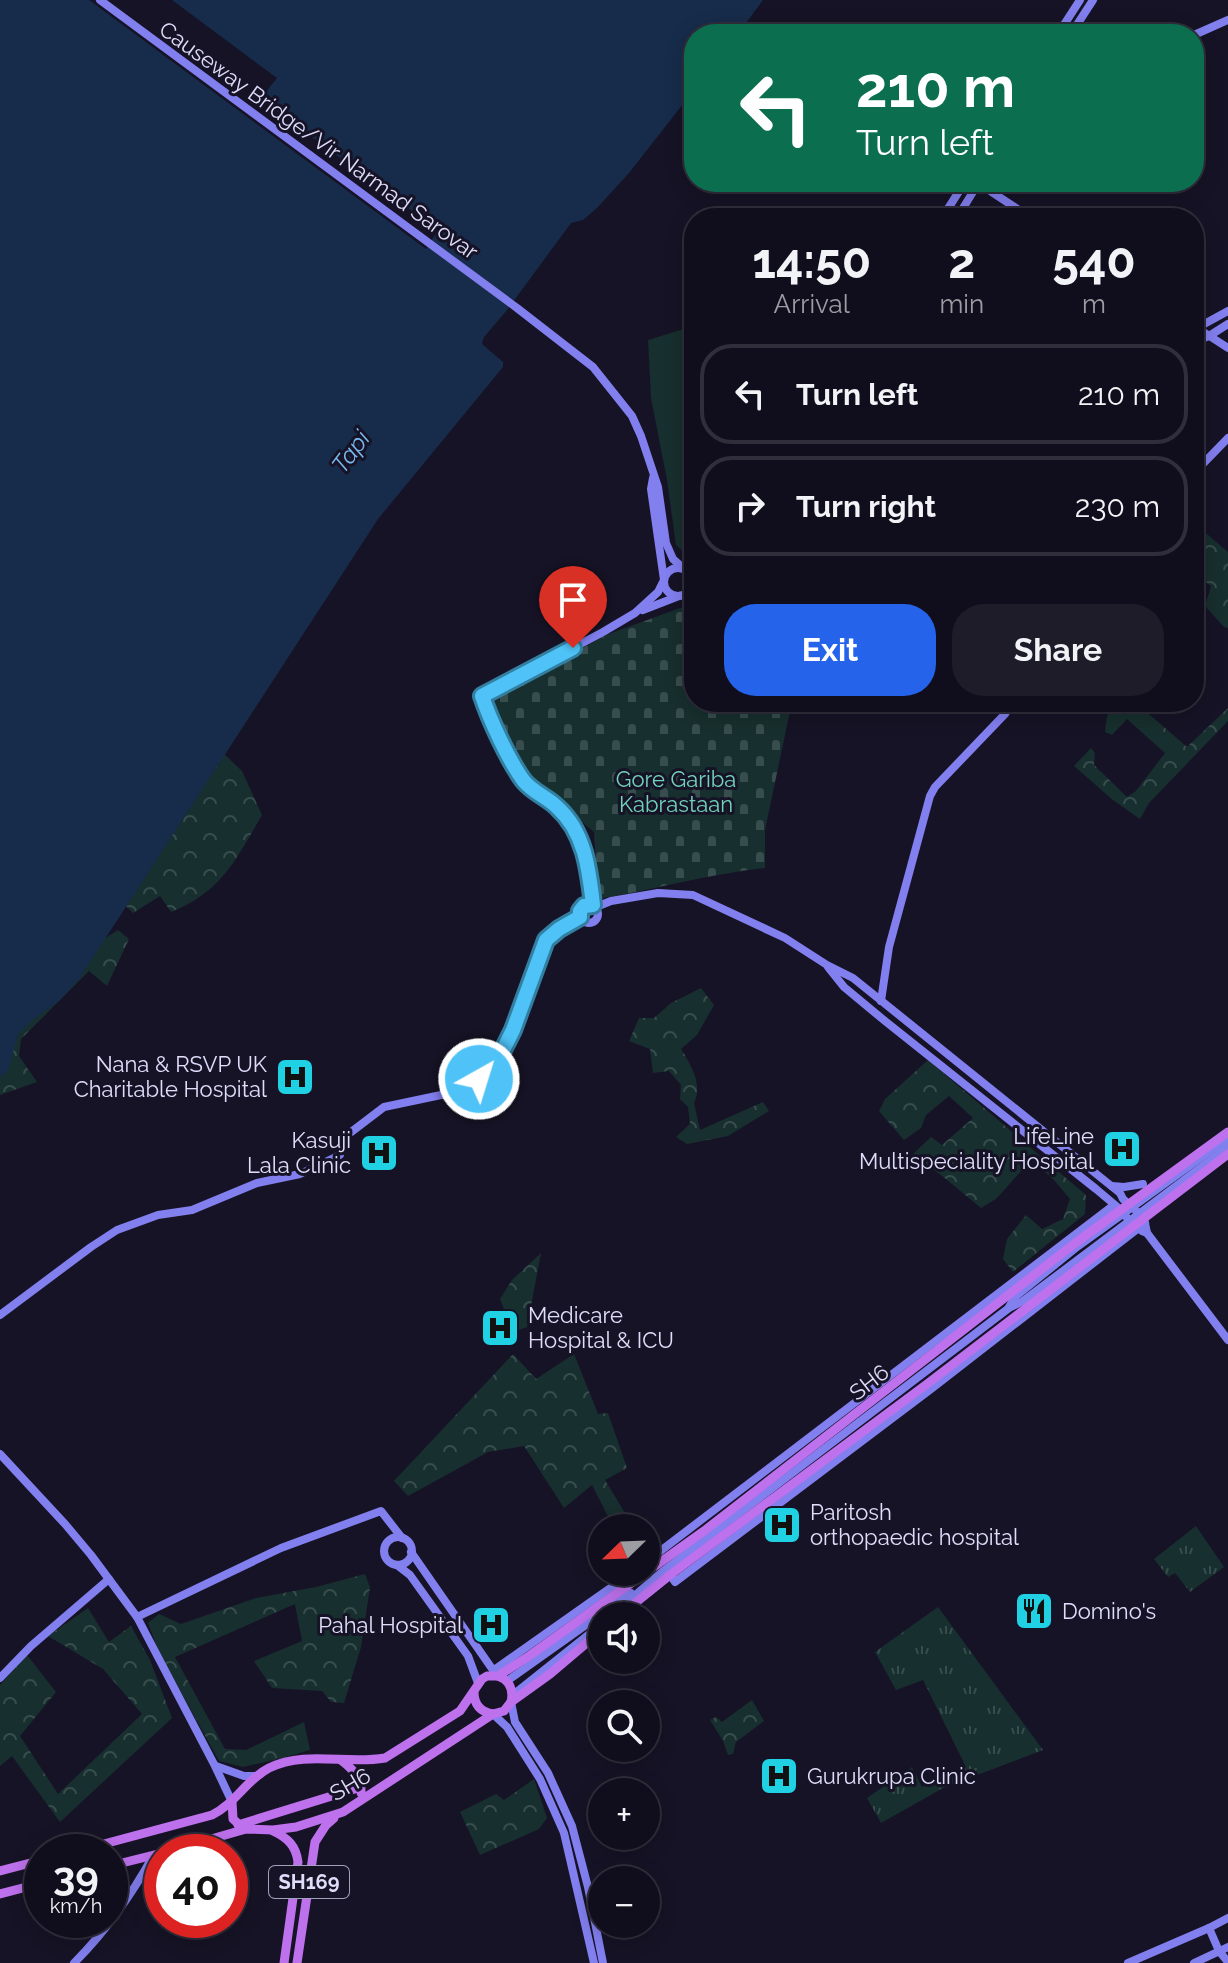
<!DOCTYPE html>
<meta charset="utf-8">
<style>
body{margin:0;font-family:Raleway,sans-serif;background:#1e1c29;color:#f1f3f6;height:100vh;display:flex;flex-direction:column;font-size:30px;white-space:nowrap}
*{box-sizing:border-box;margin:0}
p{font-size:26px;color:#9c9ca3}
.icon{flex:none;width:44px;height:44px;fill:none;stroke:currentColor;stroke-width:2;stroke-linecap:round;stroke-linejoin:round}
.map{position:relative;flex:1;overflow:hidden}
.panel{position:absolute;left:684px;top:208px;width:520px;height:504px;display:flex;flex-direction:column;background:#100e1c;border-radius:32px;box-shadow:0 4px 20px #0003,0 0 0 2px #302e3b}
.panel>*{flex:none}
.top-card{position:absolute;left:684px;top:24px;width:520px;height:168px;border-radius:32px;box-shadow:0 4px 20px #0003,0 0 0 2px #302e3b;background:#0b6e4f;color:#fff;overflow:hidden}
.needle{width:52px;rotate:247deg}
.tools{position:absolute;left:588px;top:1514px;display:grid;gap:16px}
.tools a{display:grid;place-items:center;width:72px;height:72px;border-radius:50%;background:#100e1c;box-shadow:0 4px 20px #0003,0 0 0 2px #302e3b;font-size:40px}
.speed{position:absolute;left:24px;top:1834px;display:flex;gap:16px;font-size:40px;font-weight:700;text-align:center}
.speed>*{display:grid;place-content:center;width:104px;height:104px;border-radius:50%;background:#100e1c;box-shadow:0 4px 20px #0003,0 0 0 2px #302e3b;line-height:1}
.speed small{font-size:20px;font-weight:400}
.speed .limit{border:12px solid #d22;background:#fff;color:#111}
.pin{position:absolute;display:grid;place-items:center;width:68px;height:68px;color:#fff;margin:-82px -34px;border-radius:50% 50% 50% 0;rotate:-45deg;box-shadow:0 0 8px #0007}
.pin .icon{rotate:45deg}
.me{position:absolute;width:88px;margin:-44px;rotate:39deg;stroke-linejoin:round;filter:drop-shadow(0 0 6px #0008)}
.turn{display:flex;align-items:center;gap:28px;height:168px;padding:0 40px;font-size:36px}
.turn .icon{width:104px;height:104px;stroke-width:2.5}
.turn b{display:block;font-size:56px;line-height:68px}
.eta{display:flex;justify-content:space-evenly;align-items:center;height:136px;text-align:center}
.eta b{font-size:48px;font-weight:700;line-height:56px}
.button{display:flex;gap:16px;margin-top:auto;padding:16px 40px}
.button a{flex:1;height:92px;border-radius:32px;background:#2563eb;color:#fff;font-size:32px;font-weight:700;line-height:92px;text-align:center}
.button a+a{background:#1e1c29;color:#f1f3f6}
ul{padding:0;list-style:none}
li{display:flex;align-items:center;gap:24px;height:100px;margin:0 16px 12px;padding:0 24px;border:4px solid #302e3b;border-radius:32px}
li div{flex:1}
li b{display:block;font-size:30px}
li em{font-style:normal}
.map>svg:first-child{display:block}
.forest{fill:url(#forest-crowns)}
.cemetery{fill:url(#cemetery-stones)}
.park{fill:url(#park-tufts)}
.pitch{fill:#172f2e}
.water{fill:#172c4b}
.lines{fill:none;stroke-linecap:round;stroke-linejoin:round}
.secondary{stroke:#827fef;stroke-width:8}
.primary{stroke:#be71ed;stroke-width:9}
.route-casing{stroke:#337fa1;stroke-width:20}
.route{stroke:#4fc3f7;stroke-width:14}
.labels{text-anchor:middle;stroke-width:6;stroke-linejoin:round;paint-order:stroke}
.shield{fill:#161326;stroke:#a3a0bb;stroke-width:2}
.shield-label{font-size:20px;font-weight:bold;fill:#e0ddfb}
.street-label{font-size:22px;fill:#e0ddfb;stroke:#161326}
.park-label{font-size:22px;fill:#71d3ba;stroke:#161326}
.poi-label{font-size:22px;fill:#e0ddfb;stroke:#161326;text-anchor:end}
.water-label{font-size:24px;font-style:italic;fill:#77b8ee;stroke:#161326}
</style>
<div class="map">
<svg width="1228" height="1963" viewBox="0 0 1228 1963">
<defs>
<pattern id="forest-crowns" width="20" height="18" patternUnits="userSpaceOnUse" patternTransform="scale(2)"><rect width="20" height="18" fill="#172f2e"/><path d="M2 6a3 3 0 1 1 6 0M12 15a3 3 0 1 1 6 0" fill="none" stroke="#384d4d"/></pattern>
<pattern id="cemetery-stones" width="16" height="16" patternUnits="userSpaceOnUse" patternTransform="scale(2)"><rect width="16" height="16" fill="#172f2e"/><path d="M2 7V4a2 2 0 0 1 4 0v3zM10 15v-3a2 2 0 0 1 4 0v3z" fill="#384d4d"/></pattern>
<pattern id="park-tufts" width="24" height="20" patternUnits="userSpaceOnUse" patternTransform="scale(2)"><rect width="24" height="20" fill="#172f2e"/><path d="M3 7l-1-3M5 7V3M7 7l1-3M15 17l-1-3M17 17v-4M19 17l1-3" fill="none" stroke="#384d4d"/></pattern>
</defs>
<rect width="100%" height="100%" fill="#161326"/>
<g class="forest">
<polygon points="1194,523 1228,552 1228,628 1224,627 1205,606 1211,586 1198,576 1194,579"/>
<polygon points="1117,702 1135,702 1187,747 1228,708 1228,721 1149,803 1140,819 1113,800 1074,766 1091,748 1095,753 1094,765 1127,797 1136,791 1165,753 1127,719 1112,735 1105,732 1107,716"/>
<path d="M 220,750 L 242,771 L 262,815 C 236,859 222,892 171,912 L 160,896 L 133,913 L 121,901 Z"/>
<polygon points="118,930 129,939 107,986 89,971 21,1039 19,1056 37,1082 0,1095 0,1066 8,1018 71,960"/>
<path d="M 701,988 L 714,1005 L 697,1035 L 681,1049 C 691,1065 703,1085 694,1103 L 700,1130 L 763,1102 L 769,1111 L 728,1136 L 687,1144 L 676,1137 L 690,1124 L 688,1107 L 680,1099 L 681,1085 L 669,1071 L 653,1073 L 650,1049 L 629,1041 L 639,1018 L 654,1018 L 671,1003 Z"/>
<polygon points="928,1060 1086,1195 1085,1214 1013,1272 1003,1259 1007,1239 1026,1215 1042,1229 1063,1219 1070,1199 1054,1180 1031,1160 996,1199 981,1208 941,1175 912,1155 931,1137 942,1145 973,1118 949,1096 926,1115 921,1128 904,1140 879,1111 885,1099"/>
<polygon points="541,1253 527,1327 513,1332 500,1299 512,1280"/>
<polygon points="513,1354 536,1379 574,1354 598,1414 608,1413 627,1468 605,1480 634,1528 614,1528 592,1485 564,1508 524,1446 488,1452 408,1496 394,1481"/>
<polygon points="365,1574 370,1587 361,1647 344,1703 331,1702 322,1691 272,1688 254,1661 302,1641 295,1604 175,1657 225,1749 246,1750 304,1722 310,1750 279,1759 243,1767 219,1761 159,1652 148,1623 159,1614 181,1624 256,1598 316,1587"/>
<polygon points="88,1608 109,1642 131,1626 150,1660 172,1718 60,1822 12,1756 0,1766 0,1685 27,1655 56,1692 20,1736 58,1794 142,1714 103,1669 48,1636"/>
<polygon points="752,1700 764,1721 736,1742 733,1754 728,1755 723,1741 710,1720 716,1717 722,1722"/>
<polygon points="534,1779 547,1818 539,1829 480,1855 460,1812 496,1794 504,1800"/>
</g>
<path class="cemetery" d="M 694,603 L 694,702 L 790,702 L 791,706 L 765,830 L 765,868 C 709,874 654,890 598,899 L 594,832 L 528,777 L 489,699 L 606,635 Z"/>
<g class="park">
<polygon points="1196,1526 1224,1567 1190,1592 1175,1573 1168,1577 1154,1559"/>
<polygon points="938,1607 1043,1750 943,1788 881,1823 867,1798 912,1767 922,1787 966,1767 923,1680 896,1690 875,1652"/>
</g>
<polygon class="pitch" points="687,328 691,337 694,337 694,558 692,559 676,545 667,480 651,398 648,340"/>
<polygon class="water" points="0,0 89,0 426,249 438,230 260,99 277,78 172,0 763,0 738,34 694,34 694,90 629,173 597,208 583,220 571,223 507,310 484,337 482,344 503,362 503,367 378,519 79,979 60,1000 31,1021 18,1034 8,1071 0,1077"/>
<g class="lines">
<g class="secondary">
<polyline points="100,0 517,308 593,367 632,416 641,436 658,487 666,543 673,559 684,569 694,572"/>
<polyline points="1058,34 1080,0"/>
<polyline points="1071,34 1093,0"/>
<polyline points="1194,35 1228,20"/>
<polyline points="978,183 1031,218"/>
<polyline points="942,218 965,182"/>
<polyline points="957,218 979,182"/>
<polyline points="1194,326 1228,348"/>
<polyline points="1195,329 1228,311"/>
<polyline points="1194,342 1209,336 1228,324"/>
<polyline points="1194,473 1228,438"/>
<circle cx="678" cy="582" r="14"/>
<polyline points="643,610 679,596"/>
<circle cx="589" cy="914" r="9"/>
<polyline points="593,905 586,859 576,832 561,810 524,780 488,715 482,696 603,632 635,613 658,592 664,580 651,489 653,478"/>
<polyline points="596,907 611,901 658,893 693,895 785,938 827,965 853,978 1120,1193 1123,1199 1144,1218 1147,1233"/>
<polyline points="828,967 844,987 885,1021 1096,1189 1121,1210 1131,1223"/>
<polyline points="881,1001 889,947 930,796 935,787 1005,714 1012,702"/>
<polyline points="1112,1186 1124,1187 1143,1184"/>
<polyline points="1142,1231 1147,1233 1228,1340"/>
<polyline points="1009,1307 1015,1297 1077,1247 1228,1138"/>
<polyline points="0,1315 91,1247 117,1230 158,1215 192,1210 257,1183 300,1174 340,1155 342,1139 384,1107 441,1095 491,1074 513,1030 546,940 559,929 580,917"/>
<polyline points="0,1454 65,1524 91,1555 137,1617 281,1548 381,1511 402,1538"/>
<circle cx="398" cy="1551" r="14"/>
<polyline points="411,1552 495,1673"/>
<polyline points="646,1562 1114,1205"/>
<polyline points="397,1565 410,1575 468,1656 478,1683"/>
<polyline points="670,1575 675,1582 931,1389 1145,1223"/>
<polyline points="611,1616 662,1572 1009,1308 1023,1301 1228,1147"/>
<polyline points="137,1617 215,1766 232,1802"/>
<polyline points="494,1670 633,1572"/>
<polyline points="0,1678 31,1646 109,1579"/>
<polyline points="507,1681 631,1593"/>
<polyline points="513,1695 602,1624"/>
<polyline points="511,1702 515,1722 548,1773 572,1826 588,1887 603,1963"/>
<polyline points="493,1714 507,1727 540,1779 564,1833 594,1963"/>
<polyline points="216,1766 244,1776 257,1776"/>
<polyline points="1209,1928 1219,1951 1228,1962"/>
<path d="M 74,1963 C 106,1931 131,1896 153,1856"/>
<polyline points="1128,1963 1209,1928 1228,1918"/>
<polyline points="1194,1963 1228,1947"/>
</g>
<g class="primary">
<polyline points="619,1616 670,1575 927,1384 1228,1154"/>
<path d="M 498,1676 C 509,1680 514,1689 511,1702"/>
<path d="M 474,1692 C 474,1705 481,1712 493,1714"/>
<path d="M 341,1760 C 352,1768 362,1778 361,1793"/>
<polyline points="232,1802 233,1819 243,1828"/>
<polyline points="238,1825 361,1787"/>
<path d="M 273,1831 C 288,1838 296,1846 298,1862 L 284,1963"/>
<path d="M 74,1852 L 212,1815 C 235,1804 246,1780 269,1768 C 306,1750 347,1765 385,1758 L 460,1711 L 482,1679 L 487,1676 L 498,1676 L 529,1656 L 704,1531 L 1074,1244 L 1228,1132"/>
<polyline points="166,1852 246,1829 273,1830 296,1827 343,1812 493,1714 504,1711 511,1702 550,1674 602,1630"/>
<polyline points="110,1866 162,1853"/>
<polyline points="0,1871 42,1860"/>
<polyline points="0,1894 42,1883"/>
<polyline points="297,1963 315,1842 326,1825 334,1818"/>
</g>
</g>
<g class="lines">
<defs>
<path id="route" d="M 479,1079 L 491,1074 L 513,1030 L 546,940 L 559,929 L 580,917 L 580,911 L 584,906 L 593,905 C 589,870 585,832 557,807 C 547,797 532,792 523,780 C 508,759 490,720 482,696 L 573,648"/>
</defs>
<use href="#route" class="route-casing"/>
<use href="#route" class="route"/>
</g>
<defs>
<symbol id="hospital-square" viewBox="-11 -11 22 22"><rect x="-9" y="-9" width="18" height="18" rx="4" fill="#20d0e3" stroke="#161326"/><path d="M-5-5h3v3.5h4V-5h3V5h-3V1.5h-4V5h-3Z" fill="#111"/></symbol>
<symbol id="restaurant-square" viewBox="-11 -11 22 22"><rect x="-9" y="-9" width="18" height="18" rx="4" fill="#20d0e3" stroke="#161326"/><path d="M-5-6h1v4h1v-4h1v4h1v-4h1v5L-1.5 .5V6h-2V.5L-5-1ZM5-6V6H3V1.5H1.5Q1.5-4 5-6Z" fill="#111"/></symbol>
</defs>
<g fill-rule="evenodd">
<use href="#hospital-square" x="273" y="1055" width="44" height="44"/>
<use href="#hospital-square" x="1100" y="1127" width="44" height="44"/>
<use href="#hospital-square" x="357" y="1131" width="44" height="44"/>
<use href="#hospital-square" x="478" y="1306" width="44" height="44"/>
<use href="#hospital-square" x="760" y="1503" width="44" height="44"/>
<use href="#restaurant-square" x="1012" y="1589" width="44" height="44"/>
<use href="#hospital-square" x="469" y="1603" width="44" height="44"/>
<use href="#hospital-square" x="757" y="1754" width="44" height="44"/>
</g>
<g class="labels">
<rect class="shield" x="269" y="1866" width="80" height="32" rx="6"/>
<g class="shield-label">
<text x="309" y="1889">SH169</text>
</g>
<g class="street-label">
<text transform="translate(319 140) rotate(36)" y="8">Causeway Bridge/Vir Narmad Sarovar</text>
<text transform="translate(869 1382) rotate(-38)" y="8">SH6</text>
<text transform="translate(350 1784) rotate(-30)" y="8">SH6</text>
</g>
<g class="park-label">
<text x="676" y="787">Gore Gariba<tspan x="676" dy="25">Kabrastaan</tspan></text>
</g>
<g class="poi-label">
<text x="267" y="1072">Nana &amp; RSVP UK<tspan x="267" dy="25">Charitable Hospital</tspan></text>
<text x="1094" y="1144">LifeLine<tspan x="1094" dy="25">Multispeciality Hospital</tspan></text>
<text x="351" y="1148">Kasuji<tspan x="351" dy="25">Lala Clinic</tspan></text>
<text x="528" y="1323" text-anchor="start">Medicare<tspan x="528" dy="25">Hospital &amp; ICU</tspan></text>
<text x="810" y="1520" text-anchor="start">Paritosh<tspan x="810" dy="25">orthopaedic hospital</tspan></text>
<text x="1062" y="1619" text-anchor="start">Domino's</text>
<text x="463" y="1633">Pahal Hospital</text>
<text x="807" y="1784" text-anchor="start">Gurukrupa Clinic</text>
</g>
<g class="water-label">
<text transform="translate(351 452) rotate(-53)" y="8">Tapi</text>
</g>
</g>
</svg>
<div class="tools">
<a><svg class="needle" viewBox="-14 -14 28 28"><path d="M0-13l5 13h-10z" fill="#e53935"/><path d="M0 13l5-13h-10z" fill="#9c9ca3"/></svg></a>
<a><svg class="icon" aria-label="sound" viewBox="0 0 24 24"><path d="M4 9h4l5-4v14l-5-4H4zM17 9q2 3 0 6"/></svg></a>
<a><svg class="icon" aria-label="search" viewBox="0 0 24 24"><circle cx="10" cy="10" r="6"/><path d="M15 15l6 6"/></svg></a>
<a>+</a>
<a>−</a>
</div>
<div class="speed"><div>39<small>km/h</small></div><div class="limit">40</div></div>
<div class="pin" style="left:573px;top:648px;background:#d93025"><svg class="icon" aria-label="arrive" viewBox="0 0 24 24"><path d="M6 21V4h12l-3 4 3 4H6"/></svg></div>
<svg class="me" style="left:479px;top:1079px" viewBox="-20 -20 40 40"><circle r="17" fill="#4fc3f7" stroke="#fff" stroke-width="3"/><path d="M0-11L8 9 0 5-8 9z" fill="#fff"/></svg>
<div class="top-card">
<div class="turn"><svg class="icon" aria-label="left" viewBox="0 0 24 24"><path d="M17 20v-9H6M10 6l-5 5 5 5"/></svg><div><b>210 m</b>Turn left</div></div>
</div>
<section class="panel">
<div class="eta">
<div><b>14:50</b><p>Arrival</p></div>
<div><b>2</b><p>min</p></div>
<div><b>540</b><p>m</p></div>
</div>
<ul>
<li><svg class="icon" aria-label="left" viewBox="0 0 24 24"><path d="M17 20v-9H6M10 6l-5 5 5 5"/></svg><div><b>Turn left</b></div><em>210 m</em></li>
<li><svg class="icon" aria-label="right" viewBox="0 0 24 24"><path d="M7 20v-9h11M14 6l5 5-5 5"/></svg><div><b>Turn right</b></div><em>230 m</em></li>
</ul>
<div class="button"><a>Exit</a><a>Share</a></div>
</section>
</div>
